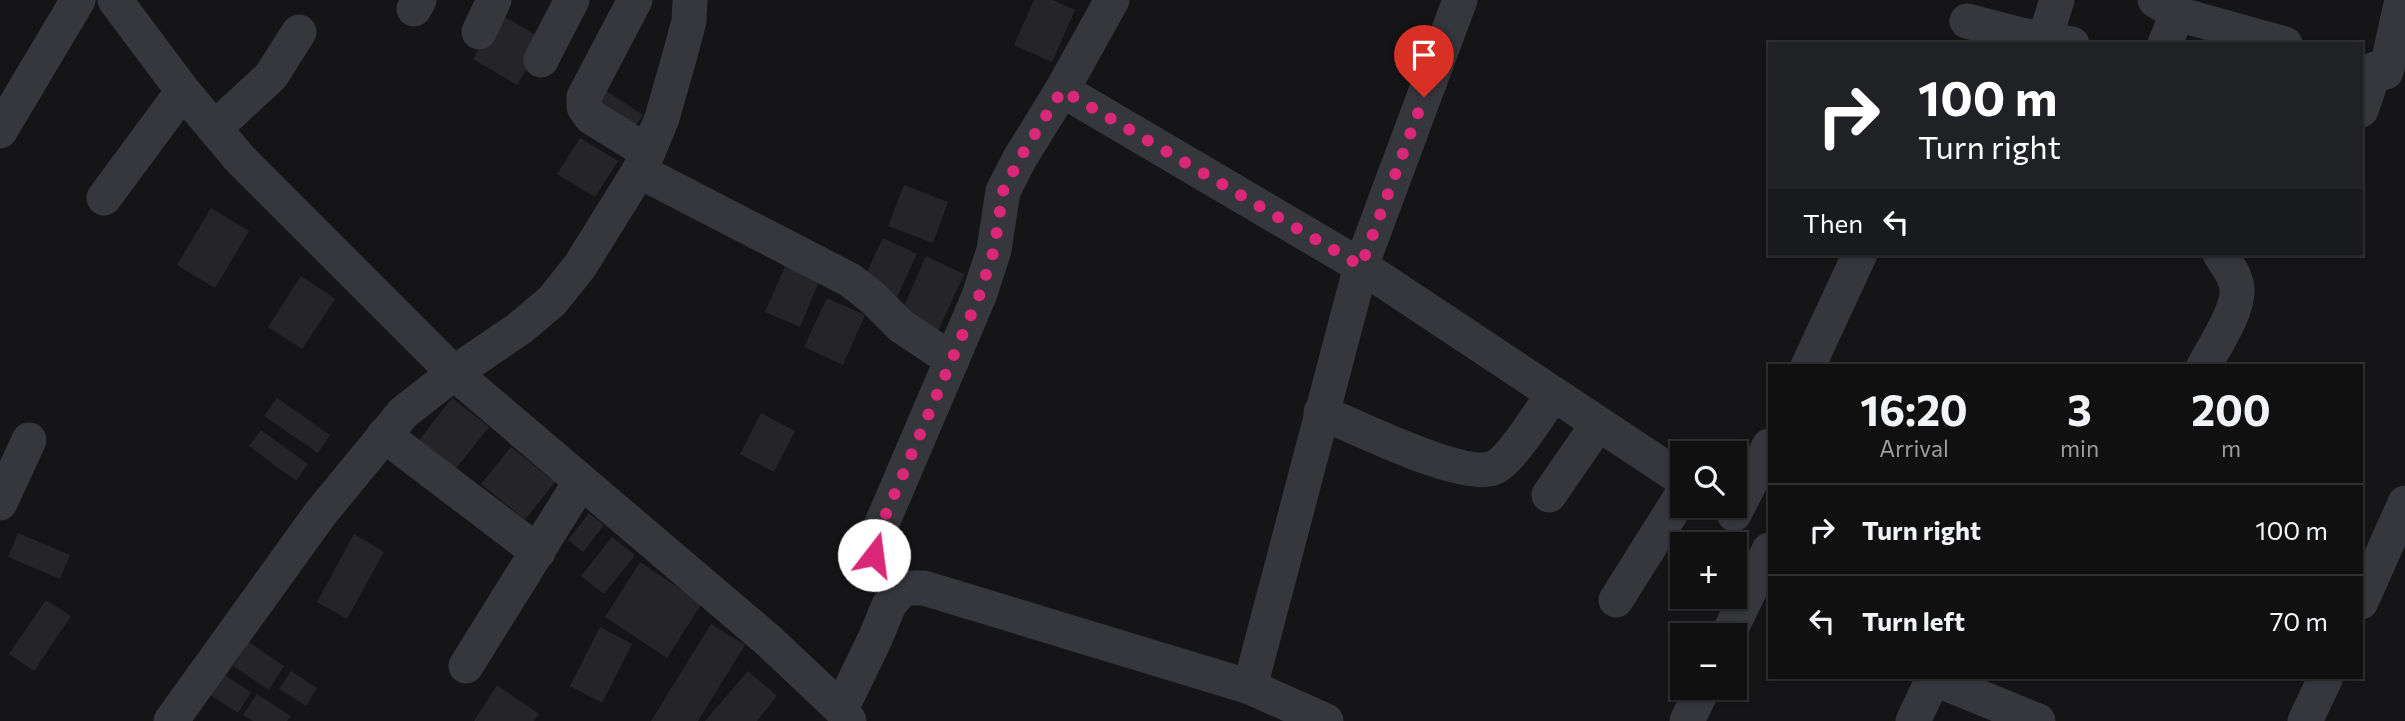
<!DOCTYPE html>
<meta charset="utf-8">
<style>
body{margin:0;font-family:Commissioner,sans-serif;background:#1e1e1f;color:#f1f3f6;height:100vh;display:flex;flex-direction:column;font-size:26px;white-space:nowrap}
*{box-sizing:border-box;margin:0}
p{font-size:23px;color:#9c9d9f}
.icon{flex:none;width:38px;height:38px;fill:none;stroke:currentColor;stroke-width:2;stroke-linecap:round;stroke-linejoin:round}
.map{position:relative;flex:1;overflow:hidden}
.details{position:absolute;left:1768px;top:364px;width:595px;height:315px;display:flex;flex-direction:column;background:#101011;border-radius:0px;box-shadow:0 2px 5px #0004,0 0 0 2px #303031}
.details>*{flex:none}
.top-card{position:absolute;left:1768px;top:42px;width:595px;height:214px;border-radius:0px;box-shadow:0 2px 5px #0004,0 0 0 2px #303031;background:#202124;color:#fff;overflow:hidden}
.fabs{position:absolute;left:1670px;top:441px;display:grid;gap:14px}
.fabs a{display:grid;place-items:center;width:77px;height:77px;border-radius:0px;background:#101011;box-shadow:0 2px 5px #0004,0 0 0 2px #303031;font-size:35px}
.pin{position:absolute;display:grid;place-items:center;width:60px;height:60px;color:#fff;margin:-72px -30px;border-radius:50% 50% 50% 0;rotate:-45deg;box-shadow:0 0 7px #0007}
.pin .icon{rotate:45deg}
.me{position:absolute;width:77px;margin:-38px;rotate:15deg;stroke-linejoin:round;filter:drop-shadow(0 0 5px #0008)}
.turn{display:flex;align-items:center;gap:24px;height:147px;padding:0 35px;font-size:32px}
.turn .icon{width:91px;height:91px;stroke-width:2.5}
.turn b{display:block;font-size:49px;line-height:60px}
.then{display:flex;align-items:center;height:66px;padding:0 35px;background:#0003;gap:14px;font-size:26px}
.eta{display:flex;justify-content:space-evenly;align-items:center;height:119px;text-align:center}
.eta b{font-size:42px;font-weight:700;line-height:49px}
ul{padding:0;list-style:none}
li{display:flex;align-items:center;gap:21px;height:91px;padding:0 35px;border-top:2px solid #303031}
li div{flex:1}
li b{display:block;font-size:26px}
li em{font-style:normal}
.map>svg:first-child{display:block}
.building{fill:#252529}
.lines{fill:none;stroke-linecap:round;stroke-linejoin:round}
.minor{stroke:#36373d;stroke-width:35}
.route{stroke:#db2777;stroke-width:12;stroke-dasharray:0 21.6}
</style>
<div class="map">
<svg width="2405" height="721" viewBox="0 0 2405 721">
<rect width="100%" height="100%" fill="#151517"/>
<g class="building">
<polygon points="1034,0 1053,0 1075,10 1052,62 1014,45"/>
<polygon points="500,14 544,40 517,85 473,59"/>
<polygon points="603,89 643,115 631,133 592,106"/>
<polygon points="580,138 618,161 595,197 557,174"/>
<polygon points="904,185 948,202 933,243 888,226"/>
<polygon points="211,208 249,231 215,288 177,265"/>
<polygon points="883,238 917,254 897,297 863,280"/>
<polygon points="926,256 964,274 938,331 901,313"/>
<polygon points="786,264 820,279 800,327 765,312"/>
<polygon points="301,276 335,299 302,349 268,327"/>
<polygon points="827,298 865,315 843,365 804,347"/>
<polygon points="277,398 330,435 318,453 264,416"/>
<polygon points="452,398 489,427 453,472 417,443"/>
<polygon points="761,413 795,431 774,472 740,454"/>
<polygon points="261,430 308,464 296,481 249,446"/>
<polygon points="511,447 555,482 525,520 481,484"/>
<polygon points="589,513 604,525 583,552 568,540"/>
<polygon points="18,533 70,555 60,579 8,557"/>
<polygon points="354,534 384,552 347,619 317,602"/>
<polygon points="612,537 635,555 604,594 581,576"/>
<polygon points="640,562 702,603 667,658 605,617"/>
<polygon points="46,600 71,616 34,671 9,654"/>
<polygon points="711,624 745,645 698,721 651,721"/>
<polygon points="600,627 632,644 602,703 570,686"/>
<polygon points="249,642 284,666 269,690 233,666"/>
<polygon points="291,671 317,688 306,706 279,689"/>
<polygon points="748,671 777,696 757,721 705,721"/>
<polygon points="220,672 251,692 238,713 207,693"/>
<polygon points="497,685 539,714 534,721 474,721"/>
<polygon points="257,694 291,716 287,721 253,721 243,715"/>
</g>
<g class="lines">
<g class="minor">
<polyline points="115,0 183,91 240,159 454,373 769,641 841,709 849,721"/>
<polyline points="635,0 584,97 584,107 591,117 648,152"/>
<polyline points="2155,0 2177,14 2285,44"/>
<polyline points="414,9 419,0"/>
<polyline points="1967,21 2021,35 2072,44"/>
<polyline points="479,32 494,0"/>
<polyline points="2043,44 2057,0"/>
<polyline points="2165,44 2177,14"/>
<polyline points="541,60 572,0"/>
<polyline points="2386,72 2402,0"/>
<polyline points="1062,90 1361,266 1682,479"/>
<polyline points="2361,110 2375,69"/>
<polyline points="215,128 271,76 299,32"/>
<polyline points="0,131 78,0"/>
<polyline points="639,171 850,280 873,298 901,326 952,360"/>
<polyline points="104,198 183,91"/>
<polyline points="1808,366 1860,254"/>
<path d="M 2204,366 C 2214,347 2239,310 2237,289 C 2236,275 2227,265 2220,254"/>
<path d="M 1321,412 C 1354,426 1462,480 1493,468 C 1510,462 1542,410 1553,394"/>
<polyline points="384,435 538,552"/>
<polyline points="1549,495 1598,424"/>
<polyline points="0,503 29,440"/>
<polyline points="1734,514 1769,446"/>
<path d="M 903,588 C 880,569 872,567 877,535 L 979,296 L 994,250 L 1003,191 L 1020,158 L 1062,90 L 1112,0"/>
<polyline points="1616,600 1682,495"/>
<polyline points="2361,602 2405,503"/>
<polyline points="1728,635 1769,550"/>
<polyline points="466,666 581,481"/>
<polyline points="1933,678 2038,721"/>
<polyline points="1250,687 1361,266 1460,0"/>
<polyline points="841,709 875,639 889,605 903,588 924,588 1250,687 1326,721"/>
<polyline points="171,721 320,514 403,413 454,373 520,328 552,301 580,266 639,171 648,152 662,118 680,55 689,21 690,0"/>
<polyline points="1687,721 1703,688"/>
<polyline points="1913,721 1934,677"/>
<polyline points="2305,721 2326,677"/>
</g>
</g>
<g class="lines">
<polyline class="route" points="874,555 877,535 979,296 994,250 1003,191 1020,158 1062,90 1361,266 1424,97"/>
</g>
</svg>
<div class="fabs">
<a><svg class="icon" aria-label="search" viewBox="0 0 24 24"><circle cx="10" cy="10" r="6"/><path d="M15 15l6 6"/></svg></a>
<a>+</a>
<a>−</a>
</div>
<div class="pin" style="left:1424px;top:97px;background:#d93025"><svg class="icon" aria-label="arrive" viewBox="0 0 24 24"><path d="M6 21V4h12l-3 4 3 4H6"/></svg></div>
<svg class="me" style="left:874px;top:555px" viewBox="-20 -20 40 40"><circle r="19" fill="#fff"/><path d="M0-13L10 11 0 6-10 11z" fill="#db2777"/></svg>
<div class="top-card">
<div class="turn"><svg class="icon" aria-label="right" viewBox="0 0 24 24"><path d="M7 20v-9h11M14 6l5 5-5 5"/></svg><div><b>100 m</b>Turn right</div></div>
<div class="then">Then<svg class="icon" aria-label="left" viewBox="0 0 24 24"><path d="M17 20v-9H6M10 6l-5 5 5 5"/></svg></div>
</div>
<section class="details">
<div class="eta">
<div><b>16:20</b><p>Arrival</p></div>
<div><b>3</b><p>min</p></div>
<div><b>200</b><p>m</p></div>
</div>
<ul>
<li><svg class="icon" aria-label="right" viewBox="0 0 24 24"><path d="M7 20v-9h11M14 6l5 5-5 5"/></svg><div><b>Turn right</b></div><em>100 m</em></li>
<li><svg class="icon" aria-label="left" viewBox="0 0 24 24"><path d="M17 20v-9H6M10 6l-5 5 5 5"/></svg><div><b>Turn left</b></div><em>70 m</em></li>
</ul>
</section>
</div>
